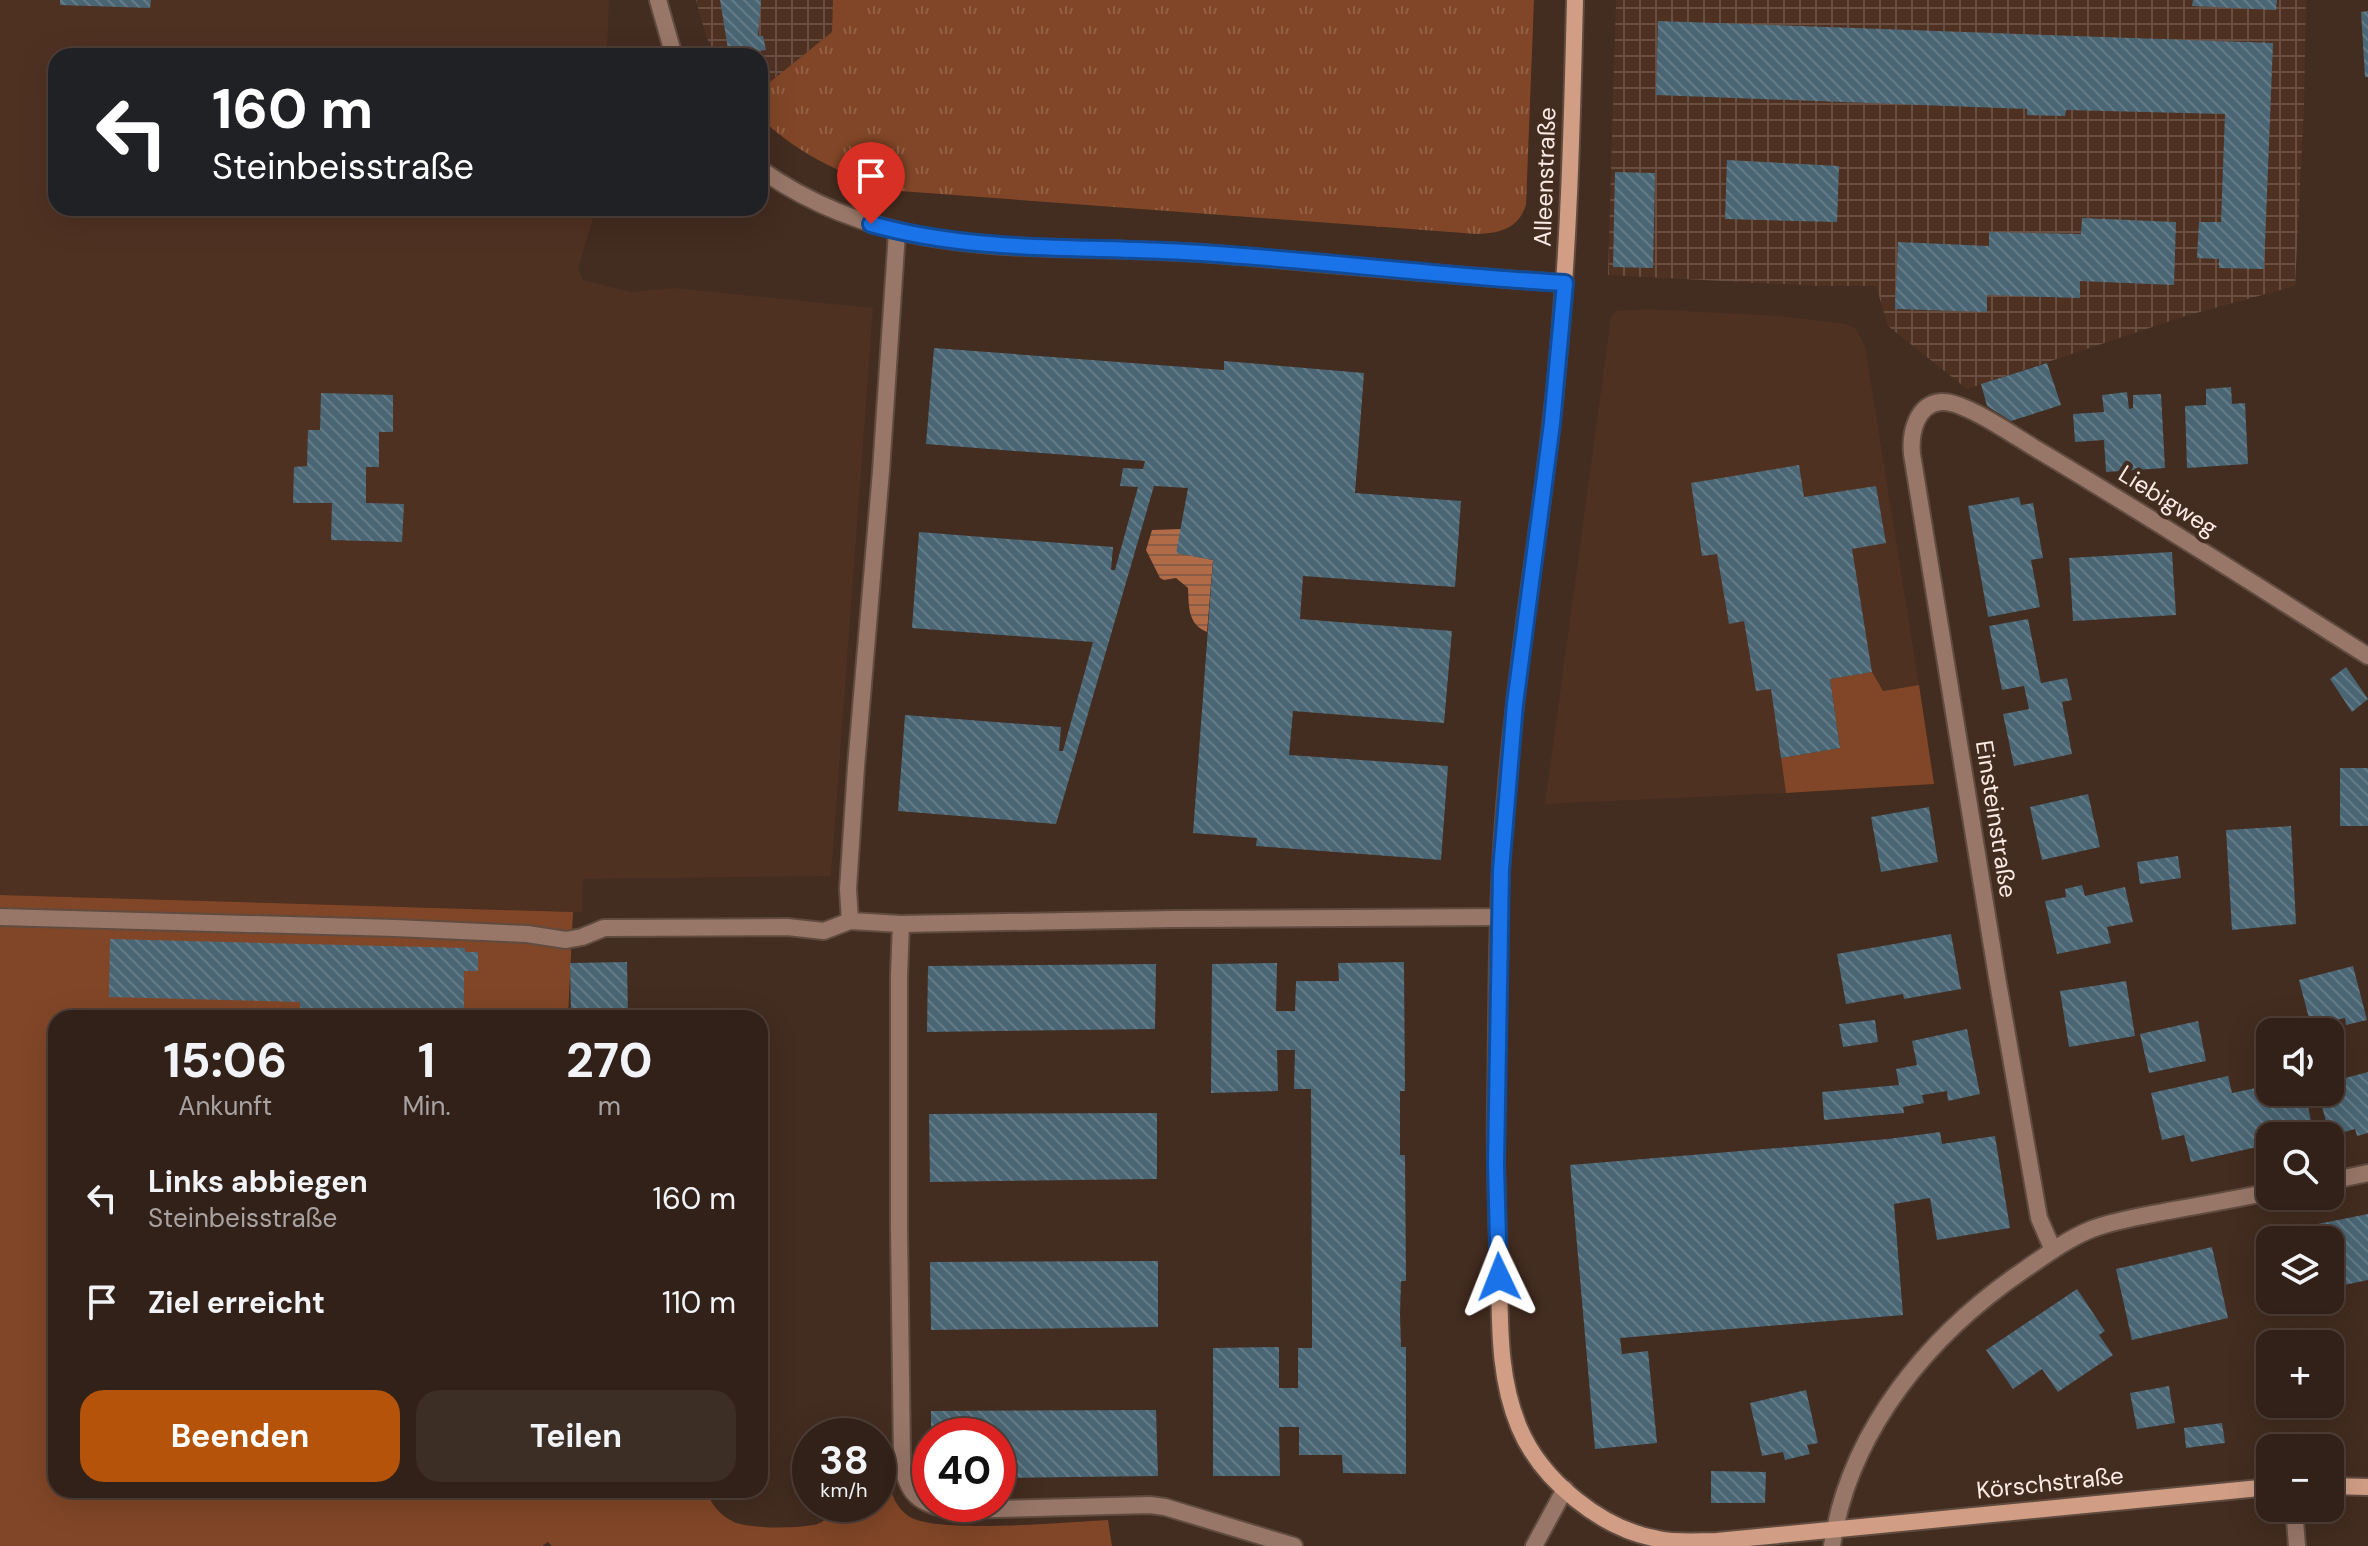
<!DOCTYPE html>
<html lang="de">
<meta charset="utf-8">
<style>
body{margin:0;font-family:"DM Sans",sans-serif;background:#3d2e25;color:#f1f3f6;height:100vh;display:flex;flex-direction:column;font-size:30px;white-space:nowrap}
*{box-sizing:border-box;margin:0}
p{font-size:26px;color:#a8a3a2}
.icon{flex:none;width:44px;height:44px;fill:none;stroke:currentColor;stroke-width:2;stroke-linecap:round;stroke-linejoin:round}
.map{position:relative;flex:1;overflow:hidden}
.panel{position:absolute;left:48px;top:1010px;width:720px;height:488px;display:flex;flex-direction:column;background:#322118;border-radius:24px;box-shadow:0 8px 32px #0002,0 0 0 2px #4d3e37}
.panel>*{flex:none}
.hud{position:absolute;left:48px;top:48px;width:720px;height:168px;border-radius:24px;box-shadow:0 8px 32px #0002,0 0 0 2px #4d3e37;background:#202124;color:#fff;overflow:hidden}
.buttons{position:absolute;left:2256px;top:1018px;display:grid;gap:16px}
.buttons a{display:grid;place-items:center;width:88px;height:88px;border-radius:16px;background:#322118;box-shadow:0 8px 32px #0002,0 0 0 2px #4d3e37;font-size:40px}
.speed{position:absolute;left:792px;top:1418px;display:flex;gap:16px;font-size:40px;font-weight:700;text-align:center}
.speed>*{display:grid;place-content:center;width:104px;height:104px;border-radius:50%;background:#322118;box-shadow:0 8px 32px #0002,0 0 0 2px #4d3e37;line-height:1}
.speed small{font-size:20px;font-weight:400}
.speed .limit{border:12px solid #d22;background:#fff;color:#111}
.pin{position:absolute;display:grid;place-items:center;width:68px;height:68px;color:#fff;margin:-82px -34px;border-radius:50% 50% 50% 0;rotate:-45deg;box-shadow:0 0 8px #0007}
.pin .icon{rotate:45deg}
.me{position:absolute;width:88px;margin:-44px;rotate:358deg;stroke-linejoin:round;filter:drop-shadow(0 0 6px #0008)}
.turn{display:flex;align-items:center;gap:28px;height:168px;padding:0 32px;font-size:36px}
.turn .icon{width:104px;height:104px;stroke-width:2.5}
.turn b{display:block;font-size:56px;line-height:68px}
.eta{display:flex;justify-content:space-evenly;align-items:center;height:136px;text-align:center}
.eta b{font-size:48px;font-weight:700;line-height:56px}
.action{display:flex;gap:16px;margin-top:auto;padding:16px 32px}
.action a{flex:1;height:92px;border-radius:24px;background:#b45309;color:#fff;font-size:32px;font-weight:700;line-height:92px;text-align:center}
.action a+a{background:#3d2e25;color:#f1f3f6}
ul{padding:0;list-style:none}
li{display:flex;align-items:center;gap:24px;height:104px;padding:0 32px}
li div{flex:1}
li b{display:block;font-size:30px}
li em{font-style:normal}
.map>svg:first-child{display:block}
.built{fill:#4f3122}
.industrial{fill:url(#industrial-grid)}
.grass{fill:url(#grass-tufts)}
.green{fill:#814627}
.water{fill:url(#water-rules)}
.building{fill:url(#building-back-hatch)}
.lines{fill:none;stroke-linecap:round;stroke-linejoin:round}
.lane-casing{stroke:#604b3f;stroke-width:20}
.street-casing{stroke:#604b3f;stroke-width:20}
.secondary-casing{stroke:#604b3f;stroke-width:20}
.lane{stroke:#987768;stroke-width:16}
.street{stroke:#987768;stroke-width:16}
.secondary{stroke:#d19e85;stroke-width:16}
.route-casing{stroke:#114b97;stroke-width:20}
.route{stroke:#1a73e8;stroke-width:14}
.labels{text-anchor:middle;stroke-width:8;stroke-linejoin:round;paint-order:stroke}
.street-label{font-size:24px;fill:#fbebe4;stroke:#432c20}
</style>
<div class="map">
<svg width="2368" height="1546" viewBox="0 0 2368 1546">
<defs>
<pattern id="industrial-grid" width="8" height="8" patternUnits="userSpaceOnUse" patternTransform="scale(2)"><rect width="8" height="8" fill="#4f3122"/><path d="M0 4h8M4 0v8" fill="none" stroke="#694f42"/></pattern>
<pattern id="grass-tufts" width="24" height="20" patternUnits="userSpaceOnUse" patternTransform="scale(2)"><rect width="24" height="20" fill="#814627"/><path d="M3 7l-1-3M5 7V3M7 7l1-3M15 17l-1-3M17 17v-4M19 17l1-3" fill="none" stroke="#946146"/></pattern>
<pattern id="water-rules" width="6" height="5" patternUnits="userSpaceOnUse" patternTransform="scale(2)"><rect width="6" height="5" fill="#b16b47"/><path d="M0 2.5h6" fill="none" stroke="#885c46"/></pattern>
<pattern id="building-back-hatch" width="6" height="6" patternUnits="userSpaceOnUse" patternTransform="scale(2)"><rect width="6" height="6" fill="#4a6674"/><path d="M-1 5l2 2M0 0l6 6M5-1l2 2" fill="none" stroke="#657c88"/></pattern>
</defs>
<rect width="100%" height="100%" fill="#432c20"/>
<g class="built">
<polygon points="0,0 609,0 607,56 56,56 56,208 596,208 578,269 583,280 631,292 674,288 873,308 831,876 583,879 582,912 0,895"/>
<polygon points="1648,309 1780,316 1845,324 1856,329 1865,346 1919,685 1882,691 1840,748 1781,758 1786,793 1545,804 1611,317 1616,311"/>
</g>
<g class="industrial">
<polygon points="696,0 833,0 832,32 760,90 760,56 715,56 706,36"/>
<polygon points="1616,0 2306,0 2304,107 2295,286 2185,316 1967,389 1888,326 1876,286 1820,286 1608,275"/>
</g>
<path class="grass" d="M 833,0 L 1534,0 L 1526,205 C 1518,229 1500,233 1477,234 L 900,191 C 848,178 798,155 760,117 L 760,90 L 832,32 Z"/>
<g class="green">
<polygon points="1872,672 1883,691 1919,685 1934,784 1786,793 1781,758 1840,748 1830,679"/>
<path d="M 0,895 L 573,912 L 568,1018 L 56,1018 L 56,1490 L 668,1490 L 675,1495 L 686,1490 L 706,1490 C 711,1505 720,1515 734,1522 C 748,1529 806,1529 820,1523 C 829,1518 832,1513 835,1504 L 878,1504 L 878,1482 L 888,1481 C 892,1496 897,1509 910,1517 C 937,1534 1070,1522 1108,1520 L 1112,1546 L 552,1546 L 548,1542 L 542,1546 L 0,1546 Z"/>
</g>
<path class="water" d="M 1181,529 L 1177,553 L 1213,560 L 1207,632 C 1187,624 1189,605 1188,588 L 1176,578 L 1164,580 L 1160,578 L 1146,550 L 1152,530 Z"/>
<g class="building">
<polygon points="60,0 151,0 150,8 60,5"/>
<polygon points="720,0 761,0 758,36 763,36 766,50 729,55"/>
<polygon points="2193,0 2277,0 2276,10 2192,6"/>
<polygon points="2368,11 2368,77 2365,77 2361,12"/>
<polygon points="1658,21 2273,43 2264,269 2219,268 2219,259 2197,258 2199,222 2221,222 2225,114 2066,110 2065,116 2027,115 2027,109 1656,95"/>
<polygon points="1727,160 1839,166 1837,222 1725,219"/>
<polygon points="1615,172 1655,173 1653,268 1613,267"/>
<polygon points="2082,218 2176,222 2174,285 2080,281 2080,298 1987,295 1987,312 1895,309 1898,242 1989,246 1989,232 2081,234"/>
<polygon points="934,348 1224,370 1224,361 1364,373 1355,493 1461,501 1455,587 1303,576 1300,619 1452,631 1444,723 1293,711 1289,755 1448,766 1441,860 1256,846 1257,838 1193,833 1213,560 1176,553 1188,488 1154,486 1056,824 898,811 905,715 1061,727 1059,751 1063,751 1093,642 912,628 919,532 1113,547 1111,570 1115,570 1138,487 1120,486 1123,468 1143,469 1145,461 926,444"/>
<polygon points="2047,363 2061,405 2011,421 1987,406 1981,384"/>
<polygon points="2231,387 2232,404 2245,403 2248,464 2187,468 2185,406 2206,405 2206,389"/>
<polygon points="2127,392 2129,409 2133,408 2133,395 2161,394 2165,468 2106,472 2104,440 2075,442 2073,414 2104,412 2102,395"/>
<polygon points="321,393 393,395 393,432 379,432 379,467 366,467 366,503 404,504 402,542 331,540 332,503 293,503 294,467 307,466 308,430 320,430"/>
<polygon points="1799,465 1804,497 1876,486 1886,543 1852,549 1872,672 1830,679 1840,748 1781,758 1771,689 1756,691 1744,621 1729,624 1717,554 1702,556 1691,483"/>
<polygon points="2019,497 2021,505 2033,503 2043,558 2031,560 2040,607 1988,617 1968,506"/>
<polygon points="2172,552 2176,615 2073,621 2069,558"/>
<polygon points="2028,619 2041,683 2067,678 2072,700 2062,702 2072,754 2014,766 2003,714 2029,709 2024,686 2002,690 1989,626"/>
<polygon points="2346,667 2368,699 2352,712 2330,679"/>
<rect x="2340" y="768" width="28" height="58"/>
<polygon points="2088,794 2100,847 2042,860 2030,807"/>
<polygon points="1929,807 1938,862 1881,872 1871,817"/>
<polygon points="2291,826 2296,924 2232,930 2226,830"/>
<polygon points="2178,856 2181,878 2140,884 2137,862"/>
<polygon points="2082,885 2085,896 2125,887 2133,922 2107,927 2111,943 2057,954 2045,901 2066,897 2065,889"/>
<polygon points="1951,934 1961,989 1904,999 1903,994 1846,1004 1837,954"/>
<polygon points="110,939 465,948 465,952 478,952 478,971 464,971 464,1018 300,1018 300,1002 109,997"/>
<polygon points="627,962 628,1018 571,1018 570,963"/>
<polygon points="1404,962 1405,1091 1400,1091 1400,1155 1405,1155 1406,1281 1401,1281 1400,1314 1401,1347 1406,1347 1406,1474 1343,1473 1342,1455 1299,1455 1299,1427 1279,1427 1280,1476 1213,1476 1213,1348 1279,1347 1279,1388 1298,1388 1298,1348 1312,1348 1312,1313 1311,1089 1294,1089 1295,1050 1277,1050 1278,1091 1211,1093 1212,964 1277,963 1276,1011 1295,1011 1296,981 1339,981 1338,963"/>
<polygon points="1156,964 1155,1029 927,1032 928,966"/>
<polygon points="2353,966 2367,1020 2346,1025 2345,1018 2311,1026 2299,980"/>
<polygon points="2126,981 2135,1036 2069,1047 2060,991"/>
<polygon points="1875,1020 1878,1042 1843,1047 1839,1024"/>
<polygon points="2198,1021 2206,1061 2149,1073 2140,1034"/>
<polygon points="1967,1029 1980,1094 1948,1101 1947,1091 1922,1095 1924,1103 1903,1107 1904,1113 1824,1120 1822,1092 1899,1085 1896,1069 1917,1065 1912,1041"/>
<polygon points="2368,1072 2368,1133 2357,1136 2355,1129 2330,1136 2318,1092 2330,1092 2330,1082"/>
<polygon points="2228,1076 2232,1093 2270,1085 2270,1092 2305,1092 2311,1121 2279,1128 2281,1136 2270,1136 2270,1144 2191,1162 2184,1135 2162,1140 2151,1093"/>
<polygon points="1157,1113 1157,1179 930,1182 929,1114"/>
<polygon points="1940,1132 1942,1144 1995,1136 2010,1228 1937,1240 1930,1198 1894,1204 1903,1315 1620,1338 1622,1354 1648,1351 1657,1443 1595,1449 1570,1165 1888,1139"/>
<polygon points="2368,1214 2368,1280 2330,1288 2330,1240 2300,1240 2298,1228"/>
<polygon points="2212,1247 2228,1318 2132,1340 2116,1269"/>
<polygon points="1158,1261 1158,1327 931,1330 930,1262"/>
<polygon points="2077,1289 2105,1331 2099,1335 2113,1355 2058,1392 2042,1369 2013,1389 1986,1350"/>
<polygon points="2169,1386 2175,1423 2137,1429 2130,1393"/>
<polygon points="1806,1390 1818,1443 1807,1445 1810,1454 1785,1460 1783,1452 1762,1456 1750,1403"/>
<polygon points="1156,1410 1158,1476 998,1478 998,1436 931,1436 931,1411"/>
<polygon points="2222,1423 2225,1443 2186,1448 2184,1428"/>
<polygon points="1711,1471 1766,1472 1765,1503 1711,1503"/>
</g>
<g class="lines">
<defs>
<g id="lane">
<polyline points="0,917 395,928 527,934 566,940 582,937 604,928 787,927 824,931 850,921 901,924 1173,919 1499,917"/>
<polyline points="850,921 848,889 856,767 881,471 897,232"/>
<path d="M 901,924 L 899,975 L 899,1227 L 902,1458 C 905,1494 920,1506 955,1510 L 1150,1505 L 1165,1507 L 1294,1546"/>
</g>
<g id="street">
<polyline points="658,0 674,56"/>
<path d="M 760,169 C 896,266 1045,242 1201,253 C 1322,262 1443,276 1565,283"/>
<polyline points="2330,1181 2368,1173"/>
<path d="M 2053,1250 L 2039,1218 L 1997,977 L 1912,454 C 1910,434 1916,404 1941,402 C 1963,400 2013,435 2033,447 C 2146,514 2257,586 2368,656"/>
<polyline points="2294,1508 2297,1546"/>
<polyline points="1534,1546 1565,1489"/>
<path d="M 1832,1546 C 1849,1430 1930,1334 2024,1270 C 2046,1255 2067,1239 2092,1229 C 2116,1220 2143,1216 2168,1211 C 2202,1205 2236,1199 2270,1192"/>
</g>
<g id="secondary">
<path d="M 1575,0 C 1572,124 1569,247 1557,370 C 1547,482 1527,593 1515,705 C 1507,774 1501,845 1499,915 C 1497,979 1497,1044 1496,1109 C 1495,1162 1497,1215 1499,1269 C 1500,1322 1498,1377 1519,1427 C 1541,1480 1601,1529 1658,1539 C 1677,1543 1697,1541 1717,1541 L 2270,1487"/>
<polyline points="2330,1486 2368,1487"/>
</g>
</defs>
<use href="#lane" class="lane-casing"/>
<use href="#street" class="street-casing"/>
<use href="#secondary" class="secondary-casing"/>
<use href="#lane" class="lane"/>
<use href="#street" class="street"/>
<use href="#secondary" class="secondary"/>
</g>
<g class="lines">
<defs>
<path id="route" d="M 871,224 C 974,253 1079,246 1184,252 C 1311,259 1437,276 1565,283 L 1552,423 L 1515,704 L 1501,870 L 1496,1165 L 1499,1277"/>
</defs>
<use href="#route" class="route-casing"/>
<use href="#route" class="route"/>
</g>
<g class="labels">
<g class="street-label">
<text transform="translate(1545 177) rotate(-88)" y="8">Alleenstraße</text>
<text transform="translate(2168 501) rotate(32)" y="8">Liebigweg</text>
<text transform="translate(1996 819) rotate(81)" y="8">Einsteinstraße</text>
<text transform="translate(2050 1483) rotate(-6)" y="8">Körschstraße</text>
</g>
</g>
</svg>
<div class="buttons">
<a><svg class="icon" aria-label="sound" viewBox="0 0 24 24"><path d="M4 9h4l5-4v14l-5-4H4zM17 9q2 3 0 6"/></svg></a>
<a><svg class="icon" aria-label="search" viewBox="0 0 24 24"><circle cx="10" cy="10" r="6"/><path d="M15 15l6 6"/></svg></a>
<a><svg class="icon" aria-label="layers" viewBox="0 0 24 24"><path d="M12 4l9 5-9 5-9-5zM3 14l9 5 9-5"/></svg></a>
<a>+</a>
<a>−</a>
</div>
<div class="speed"><div>38<small>km/h</small></div><div class="limit">40</div></div>
<div class="pin" style="left:871px;top:224px;background:#d93025"><svg class="icon" aria-label="arrive" viewBox="0 0 24 24"><path d="M6 21V4h12l-3 4 3 4H6"/></svg></div>
<svg class="me" style="left:1499px;top:1277px" viewBox="-20 -20 40 40"><path d="M0-17L14 15 0 8-14 15z" fill="#1a73e8" stroke="#fff" stroke-width="4"/></svg>
<div class="hud">
<div class="turn"><svg class="icon" aria-label="left" viewBox="0 0 24 24"><path d="M17 20v-9H6M10 6l-5 5 5 5"/></svg><div><b>160 m</b>Steinbeisstraße</div></div>
</div>
<section class="panel">
<div class="eta">
<div><b>15:06</b><p>Ankunft</p></div>
<div><b>1</b><p>Min.</p></div>
<div><b>270</b><p>m</p></div>
</div>
<ul>
<li><svg class="icon" aria-label="left" viewBox="0 0 24 24"><path d="M17 20v-9H6M10 6l-5 5 5 5"/></svg><div><b>Links abbiegen</b><p>Steinbeisstraße</p></div><em>160 m</em></li>
<li><svg class="icon" aria-label="arrive" viewBox="0 0 24 24"><path d="M6 21V4h12l-3 4 3 4H6"/></svg><div><b>Ziel erreicht</b></div><em>110 m</em></li>
</ul>
<div class="action"><a>Beenden</a><a>Teilen</a></div>
</section>
</div>
